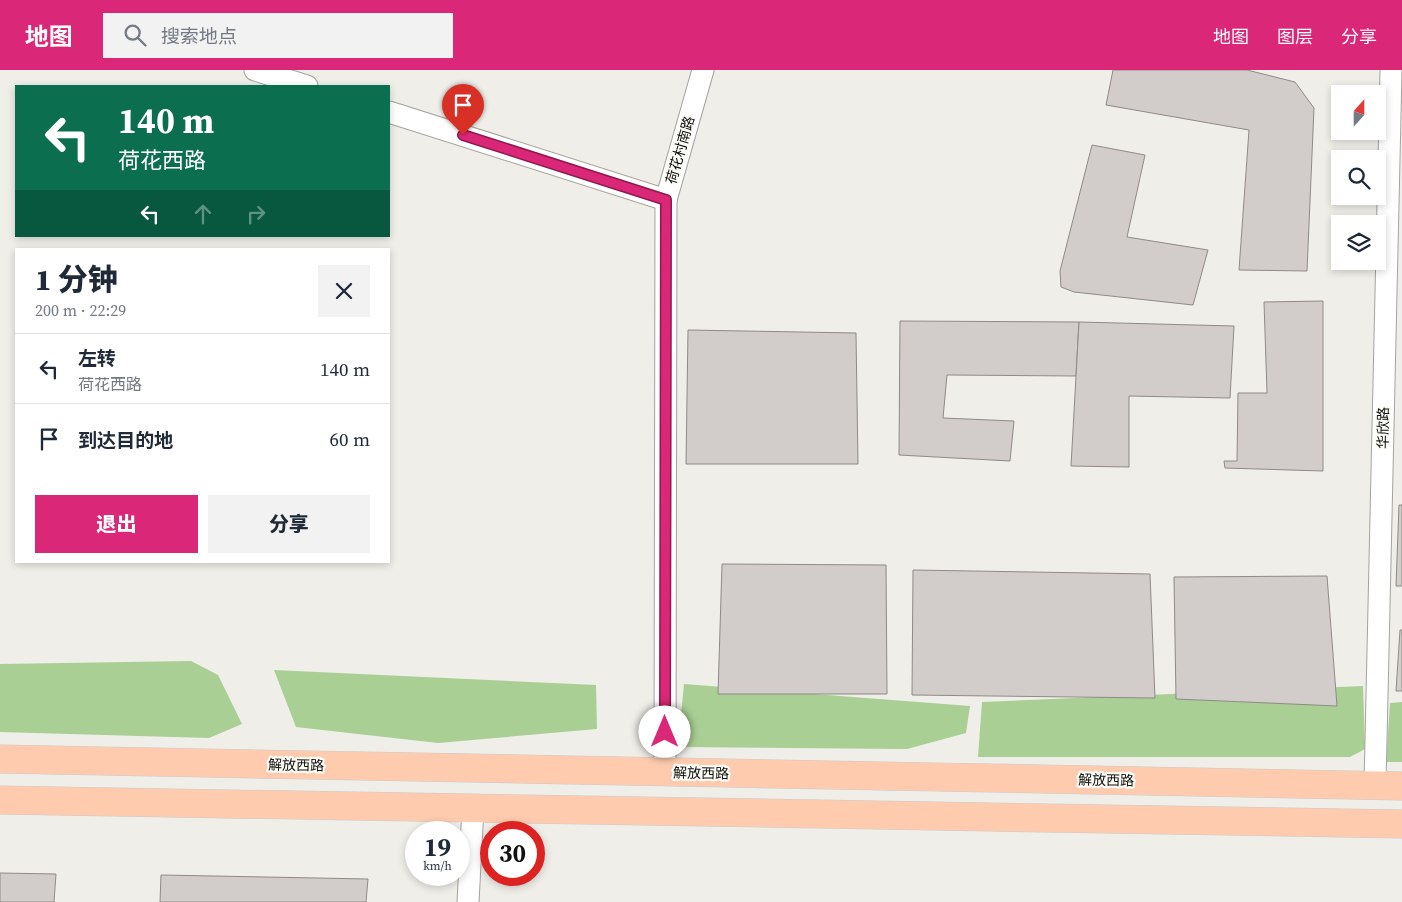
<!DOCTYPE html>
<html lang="zh">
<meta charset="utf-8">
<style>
body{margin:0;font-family:"Source Serif 4","Noto Sans SC",serif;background:#f2f2f3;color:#1f2937;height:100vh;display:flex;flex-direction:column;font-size:19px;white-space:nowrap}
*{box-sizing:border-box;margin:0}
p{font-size:16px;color:#747a83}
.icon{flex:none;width:28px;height:28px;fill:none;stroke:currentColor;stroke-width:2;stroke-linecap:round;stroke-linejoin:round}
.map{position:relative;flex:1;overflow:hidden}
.panel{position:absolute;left:15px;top:178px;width:375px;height:315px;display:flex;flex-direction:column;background:#fff;border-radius:0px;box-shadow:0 2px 8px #0003}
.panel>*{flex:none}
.hud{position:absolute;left:15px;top:15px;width:375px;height:152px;border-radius:0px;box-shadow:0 2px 8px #0003;background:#0b6e4f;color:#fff;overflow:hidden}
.needle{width:32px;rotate:21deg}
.buttons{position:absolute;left:1331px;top:15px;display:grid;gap:10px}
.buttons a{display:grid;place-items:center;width:55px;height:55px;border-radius:0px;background:#fff;box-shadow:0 2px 8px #0003;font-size:25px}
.speed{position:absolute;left:405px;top:751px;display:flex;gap:10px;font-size:25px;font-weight:700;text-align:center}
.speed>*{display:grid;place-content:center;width:65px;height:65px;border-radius:50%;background:#fff;box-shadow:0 2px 8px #0003;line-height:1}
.speed small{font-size:12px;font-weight:400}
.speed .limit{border:8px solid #d22;background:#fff;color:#111}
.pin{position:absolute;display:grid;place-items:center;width:42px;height:42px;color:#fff;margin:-51px -21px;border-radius:50% 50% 50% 0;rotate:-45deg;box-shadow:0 0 5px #0007}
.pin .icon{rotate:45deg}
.me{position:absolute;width:55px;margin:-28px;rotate:0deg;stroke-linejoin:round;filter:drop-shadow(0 0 4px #0008)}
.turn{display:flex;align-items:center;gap:18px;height:105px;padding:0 20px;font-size:22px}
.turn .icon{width:65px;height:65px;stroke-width:2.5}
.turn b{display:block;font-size:35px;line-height:42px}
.lanes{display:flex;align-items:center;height:48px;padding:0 20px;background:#0003;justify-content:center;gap:25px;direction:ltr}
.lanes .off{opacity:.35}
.round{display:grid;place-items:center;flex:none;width:52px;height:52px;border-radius:0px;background:#f2f2f3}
.summary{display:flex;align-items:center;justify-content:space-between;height:85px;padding:0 20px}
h1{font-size:30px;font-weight:800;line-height:38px}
.cta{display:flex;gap:10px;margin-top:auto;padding:10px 20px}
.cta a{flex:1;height:58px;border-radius:0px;background:#db2777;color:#fff;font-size:20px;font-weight:800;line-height:58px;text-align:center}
.cta a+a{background:#f2f2f3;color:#1f2937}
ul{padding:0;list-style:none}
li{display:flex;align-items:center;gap:15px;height:70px;padding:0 20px;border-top:1px solid #e0e1e3}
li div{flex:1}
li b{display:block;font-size:19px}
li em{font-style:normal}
header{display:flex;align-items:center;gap:30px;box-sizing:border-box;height:70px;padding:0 25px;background:#db2777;color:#fff}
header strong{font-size:24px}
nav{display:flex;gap:28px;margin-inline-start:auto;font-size:18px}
.search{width:350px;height:45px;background:#f2f2f3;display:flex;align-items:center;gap:12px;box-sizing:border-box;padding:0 18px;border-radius:0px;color:#747a83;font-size:19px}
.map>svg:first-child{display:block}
.green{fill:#a9cf94}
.building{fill:#d2cdca;stroke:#8f8a87}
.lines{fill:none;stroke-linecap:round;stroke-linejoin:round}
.minor-casing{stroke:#a4a39f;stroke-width:23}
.primary-casing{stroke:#cacaca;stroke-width:29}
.minor{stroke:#fff;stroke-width:21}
.primary{stroke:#fecbaf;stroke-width:28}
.route-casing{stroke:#8e194d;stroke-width:12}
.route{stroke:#db2777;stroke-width:9}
.labels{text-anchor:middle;stroke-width:4.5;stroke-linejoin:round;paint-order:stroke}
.street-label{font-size:14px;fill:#0e0d0c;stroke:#fcfcf7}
</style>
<header>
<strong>地图</strong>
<div class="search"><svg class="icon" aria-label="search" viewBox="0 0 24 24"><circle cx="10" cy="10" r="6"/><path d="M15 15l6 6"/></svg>搜索地点</div>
<nav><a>地图</a><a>图层</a><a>分享</a></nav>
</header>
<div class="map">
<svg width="1402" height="832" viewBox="0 0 1402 832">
<rect width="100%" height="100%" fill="#efeee9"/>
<g class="green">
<polygon points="191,591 218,605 242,654 209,668 0,662 0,594"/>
<polygon points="274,600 596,615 597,659 438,673 296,657"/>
<polygon points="684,614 970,636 966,663 907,679 678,677"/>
<polygon points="1363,616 1365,679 1350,687 978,687 982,632"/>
<polygon points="1402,632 1402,692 1386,692 1390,633"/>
</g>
<g class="building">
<polygon points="1113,0 1247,0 1295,12 1314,38 1307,201 1239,200 1249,60 1106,35"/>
<polygon points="1092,75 1145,85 1127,167 1208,180 1193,235 1074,222 1061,217 1060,201"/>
<polygon points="1323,231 1323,401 1225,398 1224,391 1237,391 1238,323 1267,323 1264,232"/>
<polygon points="900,251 1079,252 1076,306 947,305 943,348 1014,351 1010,391 899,385"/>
<polygon points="1079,252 1234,256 1230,328 1129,326 1129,397 1071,396"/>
<polygon points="688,260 856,263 858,394 686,394"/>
<polygon points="1399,435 1402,435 1402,516 1396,516"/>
<polygon points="722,494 886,495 887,624 718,624"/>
<polygon points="913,500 1150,504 1155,628 912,625"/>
<polygon points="1327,506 1337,636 1176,629 1174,507"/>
<polygon points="1400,560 1402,560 1402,621 1396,621"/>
<polygon points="0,803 56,804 54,832 0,832"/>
<polygon points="161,805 368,809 366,832 160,832"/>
</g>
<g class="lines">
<defs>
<g id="minor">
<polyline points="255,0 307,16"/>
<polyline points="389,42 666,130"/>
<polyline points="665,702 666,130 703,0"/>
<polyline points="1375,715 1391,0"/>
<polyline points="468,832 473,738"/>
</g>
<g id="primary">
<polyline points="0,689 1402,716"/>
<polyline points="0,730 1402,754"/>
</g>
</defs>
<use href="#minor" class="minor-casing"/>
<use href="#primary" class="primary-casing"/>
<use href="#minor" class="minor"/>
<use href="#primary" class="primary"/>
</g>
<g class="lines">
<defs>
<polyline id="route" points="463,65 666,130 665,662"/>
</defs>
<use href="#route" class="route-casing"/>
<use href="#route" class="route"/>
</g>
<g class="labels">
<g class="street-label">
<text transform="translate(680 80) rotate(-74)" y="5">荷花村南路</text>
<text transform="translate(1383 358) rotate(-89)" y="5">华欣路</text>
<text transform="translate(296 695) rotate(1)" y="5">解放西路</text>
<text transform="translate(701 703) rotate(1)" y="5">解放西路</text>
<text transform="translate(1106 710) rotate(1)" y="5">解放西路</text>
</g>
</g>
</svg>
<div class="buttons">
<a><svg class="needle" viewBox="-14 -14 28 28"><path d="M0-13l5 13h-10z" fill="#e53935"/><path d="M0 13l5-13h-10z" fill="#747a83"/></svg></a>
<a><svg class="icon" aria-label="search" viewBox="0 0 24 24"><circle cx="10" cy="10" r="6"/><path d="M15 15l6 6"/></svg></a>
<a><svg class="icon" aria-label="layers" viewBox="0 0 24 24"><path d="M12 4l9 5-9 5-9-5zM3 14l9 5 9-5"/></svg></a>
</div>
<div class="speed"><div>19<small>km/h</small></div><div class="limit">30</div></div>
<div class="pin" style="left:463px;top:65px;background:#d93025"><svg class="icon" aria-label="arrive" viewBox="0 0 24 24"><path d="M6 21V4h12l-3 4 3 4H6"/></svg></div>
<svg class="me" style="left:665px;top:662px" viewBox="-20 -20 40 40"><circle r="19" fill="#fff"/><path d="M0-13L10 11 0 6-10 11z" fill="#db2777"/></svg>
<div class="hud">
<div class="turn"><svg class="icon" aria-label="left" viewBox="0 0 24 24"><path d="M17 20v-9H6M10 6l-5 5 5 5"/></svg><div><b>140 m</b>荷花西路</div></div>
<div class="lanes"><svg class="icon" aria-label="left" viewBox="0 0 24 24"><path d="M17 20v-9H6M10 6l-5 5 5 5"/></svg><svg class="icon off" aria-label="ahead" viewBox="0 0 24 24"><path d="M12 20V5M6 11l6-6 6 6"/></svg><svg class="icon off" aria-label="right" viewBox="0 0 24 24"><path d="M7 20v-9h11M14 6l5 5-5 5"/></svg></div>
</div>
<section class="panel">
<div class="summary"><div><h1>1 分钟</h1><p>200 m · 22:29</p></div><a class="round"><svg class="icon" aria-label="close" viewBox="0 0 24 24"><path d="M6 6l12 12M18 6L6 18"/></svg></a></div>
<ul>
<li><svg class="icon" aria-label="left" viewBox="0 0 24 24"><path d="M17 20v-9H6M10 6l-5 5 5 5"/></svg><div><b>左转</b><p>荷花西路</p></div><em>140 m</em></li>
<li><svg class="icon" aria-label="arrive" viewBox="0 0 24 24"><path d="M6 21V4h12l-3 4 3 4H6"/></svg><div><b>到达目的地</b></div><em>60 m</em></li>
</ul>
<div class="cta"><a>退出</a><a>分享</a></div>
</section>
</div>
